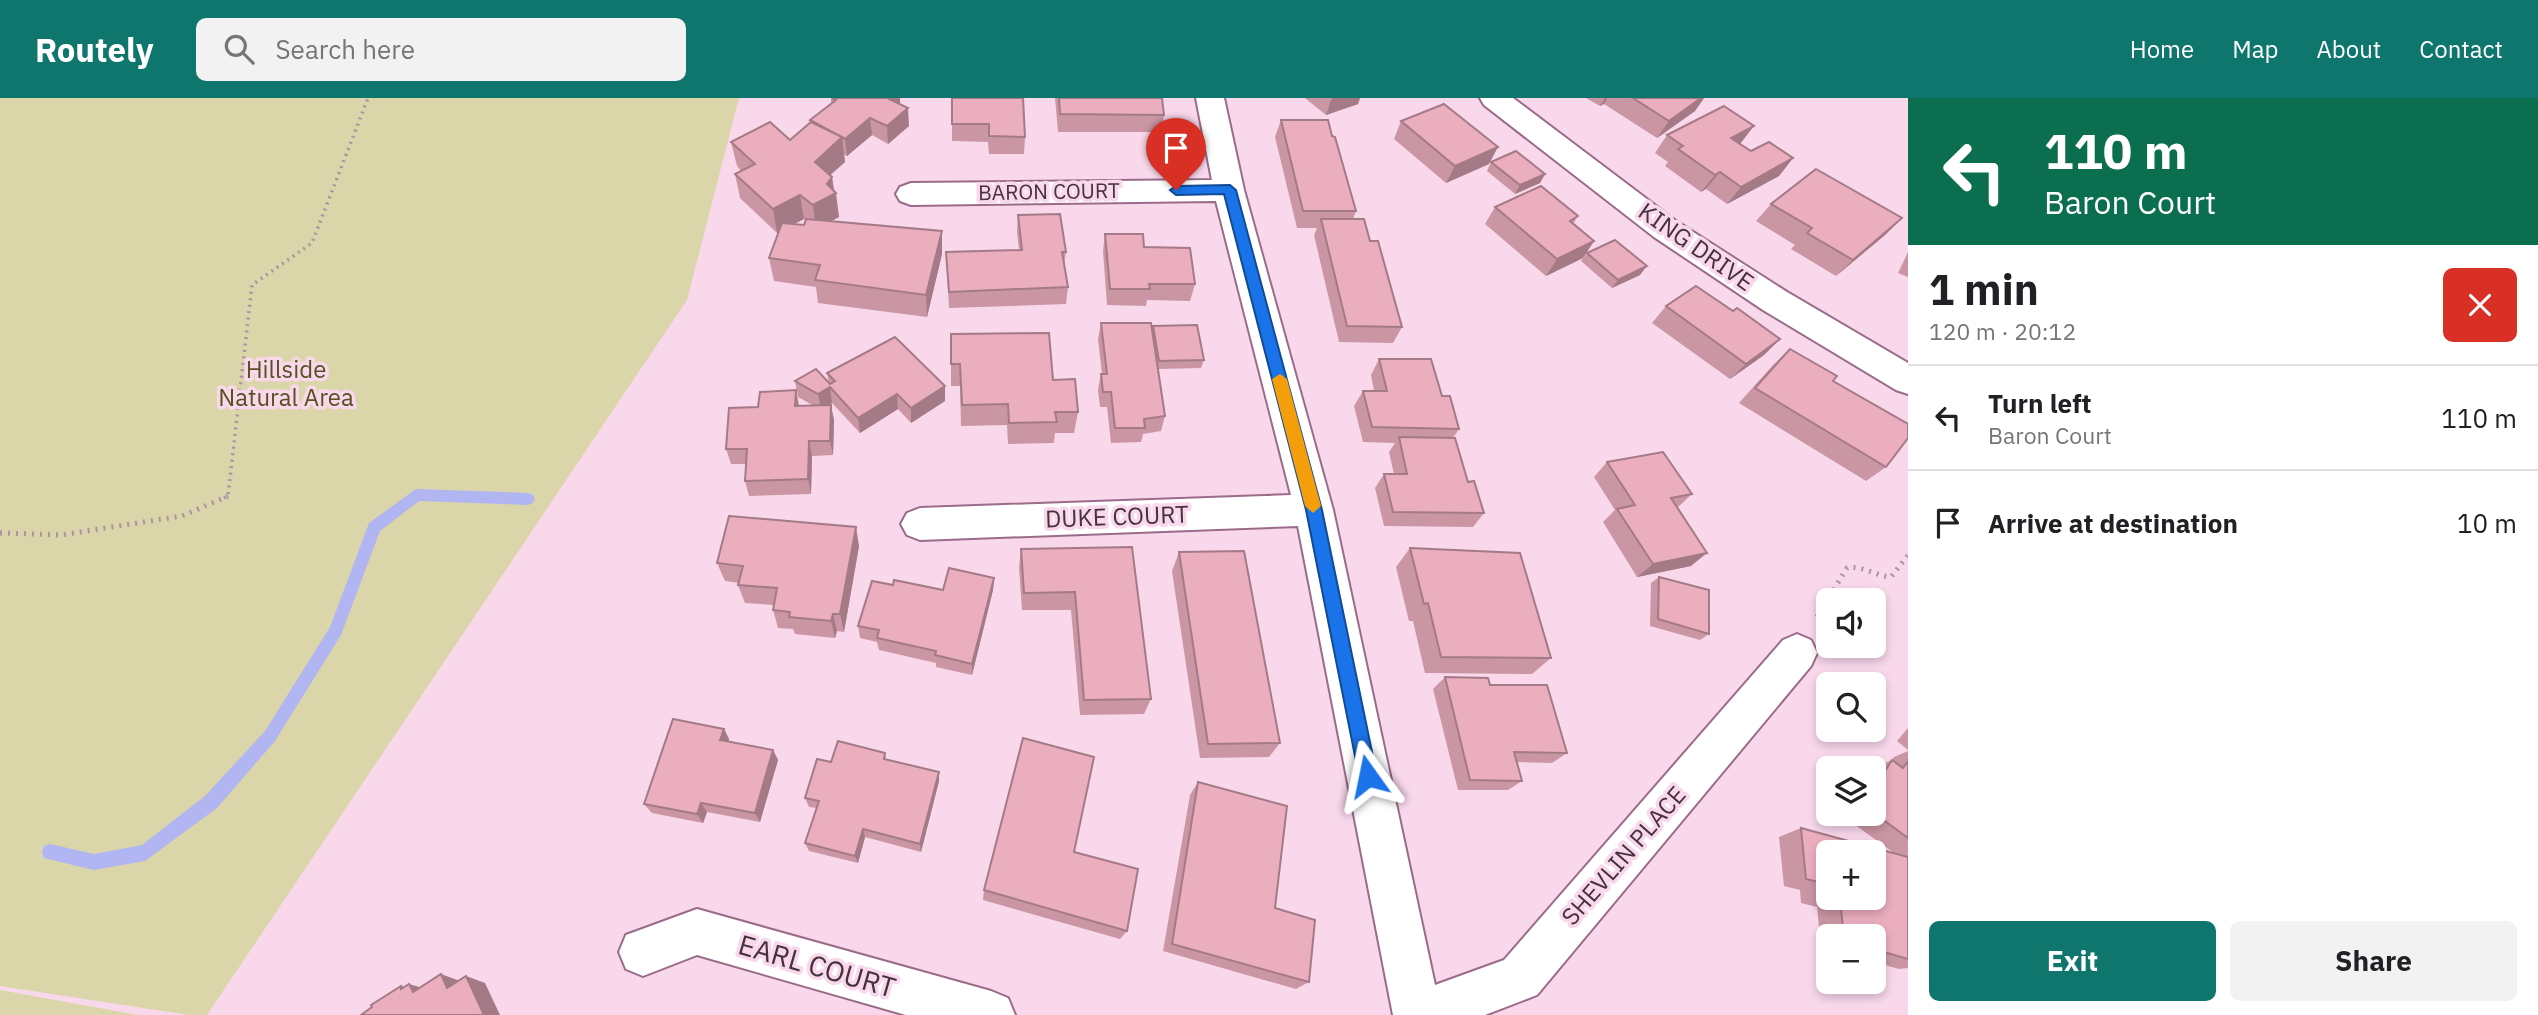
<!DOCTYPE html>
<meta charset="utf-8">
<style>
body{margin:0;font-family:"IBM Plex Sans",sans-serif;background:#f2f2f2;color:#202124;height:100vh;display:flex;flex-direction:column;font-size:26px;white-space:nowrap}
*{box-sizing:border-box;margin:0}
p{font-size:23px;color:#757577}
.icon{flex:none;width:38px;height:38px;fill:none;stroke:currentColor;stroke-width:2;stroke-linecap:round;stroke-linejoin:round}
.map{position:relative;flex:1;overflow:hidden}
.drawer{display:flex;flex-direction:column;background:#fff;width:630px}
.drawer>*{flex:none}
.banner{background:#0b6e4f;color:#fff;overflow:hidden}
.controls{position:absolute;left:1816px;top:490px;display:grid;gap:14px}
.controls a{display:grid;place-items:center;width:70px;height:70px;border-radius:10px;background:#fff;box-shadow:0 4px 10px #0003;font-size:35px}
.pin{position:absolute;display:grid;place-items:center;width:60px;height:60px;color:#fff;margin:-72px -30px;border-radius:50% 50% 50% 0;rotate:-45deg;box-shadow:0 0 7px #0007}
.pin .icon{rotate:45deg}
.me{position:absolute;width:77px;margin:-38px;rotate:348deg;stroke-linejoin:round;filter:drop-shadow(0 0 5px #0008)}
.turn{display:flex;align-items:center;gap:24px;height:147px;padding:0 21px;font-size:32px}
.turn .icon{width:91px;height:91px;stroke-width:2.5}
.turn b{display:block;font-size:49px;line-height:60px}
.round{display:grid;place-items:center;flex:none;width:74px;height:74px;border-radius:10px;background:#f2f2f2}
.summary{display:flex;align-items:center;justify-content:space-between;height:119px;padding:0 21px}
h1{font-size:42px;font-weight:700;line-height:52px}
.cta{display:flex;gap:14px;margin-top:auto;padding:14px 21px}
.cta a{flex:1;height:80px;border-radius:10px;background:#0f766e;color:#fff;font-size:28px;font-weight:700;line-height:80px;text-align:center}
.cta a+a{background:#f2f2f2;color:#202124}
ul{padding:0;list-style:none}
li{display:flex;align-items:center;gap:21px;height:105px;padding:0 21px;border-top:2px solid #e0e0e0}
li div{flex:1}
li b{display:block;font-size:26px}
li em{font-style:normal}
header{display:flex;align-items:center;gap:42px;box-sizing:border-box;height:98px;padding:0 35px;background:#0f766e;color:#fff}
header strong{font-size:33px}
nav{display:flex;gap:38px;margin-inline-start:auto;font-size:24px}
.search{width:490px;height:63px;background:#f2f2f2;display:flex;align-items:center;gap:18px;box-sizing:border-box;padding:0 24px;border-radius:10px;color:#757577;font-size:26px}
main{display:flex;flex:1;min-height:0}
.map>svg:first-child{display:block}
.green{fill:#dbd5aa}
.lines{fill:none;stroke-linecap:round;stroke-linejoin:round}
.stream{fill:#b1b5f1;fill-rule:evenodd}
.minor-casing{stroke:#9b6b8a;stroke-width:4}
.path-far1{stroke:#ae92a3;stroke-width:3.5;stroke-dasharray:2 4.5;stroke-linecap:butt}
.path{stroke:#ae92a3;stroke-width:5;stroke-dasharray:2 6;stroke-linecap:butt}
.minor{fill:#fff;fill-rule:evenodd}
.wall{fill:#ca96a4;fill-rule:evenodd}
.shaded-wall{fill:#a47a86}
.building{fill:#ebaebf;stroke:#a47a86;stroke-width:2}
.route{fill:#1a73e8;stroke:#114b97;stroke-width:2}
.slow{fill:#f59e0b}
.labels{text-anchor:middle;stroke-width:7;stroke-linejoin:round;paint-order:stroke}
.far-street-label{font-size:21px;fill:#46313e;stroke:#f9d8ec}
.street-label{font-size:24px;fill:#46313e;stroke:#f9d8ec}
.park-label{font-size:24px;fill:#585120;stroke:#f9d8ec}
.near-street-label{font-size:28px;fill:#46313e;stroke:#f9d8ec}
</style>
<header>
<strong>Routely</strong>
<div class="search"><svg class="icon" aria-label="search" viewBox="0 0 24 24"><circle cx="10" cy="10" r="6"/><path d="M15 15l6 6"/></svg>Search here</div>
<nav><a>Home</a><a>Map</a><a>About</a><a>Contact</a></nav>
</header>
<main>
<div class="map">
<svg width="1908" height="917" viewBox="0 0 1908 917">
<rect width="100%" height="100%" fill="#f9d8ec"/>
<g class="green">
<polygon points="0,0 739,0 687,202 207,917 189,917 0,888"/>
<polygon points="0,892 138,917 0,917"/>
</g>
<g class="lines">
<polygon class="stream" points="416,391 528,395 533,397 535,401 533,405 528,407 419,403 380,433 341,537 275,643 217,710 145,763 94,772 44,760 42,754 44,748 50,746 94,756 142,747 205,698 265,633 330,529 369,425"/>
<defs>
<g id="minor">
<polygon points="1196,0 1224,0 1244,92 1333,412 1435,887 1504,862 1783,542 1797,536 1811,542 1817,555 1811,568 1537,897 1485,917 1393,917 1298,428 920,442 907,437 901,426 907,415 920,410 1291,397 1216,103 911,107 900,103 896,96 900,89 911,85 1212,82"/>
<polygon points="1480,0 1513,0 1676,123 1787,194 1908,265 1908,296 1896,292 1763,212 1654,139 1484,7"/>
<polygon points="697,811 991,893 1008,900 1015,917 906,917 697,857 643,878 626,871 619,854 626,837"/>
</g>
</defs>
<use href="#minor" class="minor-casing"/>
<polyline class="path-far1" points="224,400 228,398 252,187 312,145 368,0"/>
<g class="path">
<polyline points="0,435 61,437 182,418 228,398"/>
<path d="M 1817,519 L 1847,470 C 1862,467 1876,478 1891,479 L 1908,457"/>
</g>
<use href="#minor" class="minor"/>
</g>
<g class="wall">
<path d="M 831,0 L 900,0 L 900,6 L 909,28 L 888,46 L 872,37 L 847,58 L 844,57 L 845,64 L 830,77 L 832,79 L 839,119 L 831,123 L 942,156 L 927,219 L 818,205 L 816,189 L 774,183 L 769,160 L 779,134 L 777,135 L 740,100 L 735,76 L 741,73 L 737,68 L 731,44 L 790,42 L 810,25 L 810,22 L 831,6 ZM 804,121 L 806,122 L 804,127 L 794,126 Z"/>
<polygon points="952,0 1025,39 1024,56 989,56 988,44 952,43"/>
<polygon points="1055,0 1162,0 1164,17 1161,34 1058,34"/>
<polygon points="1305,0 1360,0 1358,6 1326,17"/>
<polygon points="1586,0 1704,0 1695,13 1657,40 1604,6 1600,8"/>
<polygon points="1281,22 1332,38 1356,113 1353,121 1370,143 1402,229 1393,245 1339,244 1314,137 1317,130 1297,130 1275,39"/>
<polygon points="1401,23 1489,66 1446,85 1394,41"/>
<polygon points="1667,37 1740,46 1751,53 1793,60 1779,78 1727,106 1706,91 1701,94 1665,68 1668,64 1655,55"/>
<polygon points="1491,64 1545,76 1540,85 1515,96 1487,73"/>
<polygon points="1771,106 1902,120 1885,137 1836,178 1791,151 1795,147 1756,123"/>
<polygon points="1495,109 1578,118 1573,126 1594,143 1583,160 1546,178 1485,126"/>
<polygon points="1018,117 1066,154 1064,167 1068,189 1066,206 949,210 946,154 1019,152 1017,134"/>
<polygon points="1105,136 1144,149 1195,186 1190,203 1147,202 1146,208 1107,207 1103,153"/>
<polygon points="1908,154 1908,179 1898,175"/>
<polygon points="1587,155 1640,177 1612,190 1581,163"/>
<polygon points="1666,208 1733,213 1780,241 1764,257 1730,281 1652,225"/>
<polygon points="1101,225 1152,234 1153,228 1204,262 1201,270 1158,271 1165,318 1161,333 1143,336 1141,344 1111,345 1107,309 1100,309 1098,292 1101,276 1102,276 1098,241"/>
<polygon points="951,236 1078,314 1074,335 1055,335 1054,345 1008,346 1007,327 961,328 960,288 951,288"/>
<polygon points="1790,251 1833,283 1886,369 1866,383 1739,305 1773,267"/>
<polygon points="1379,261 1442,298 1459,331 1453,340 1468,384 1484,415 1473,429 1384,428 1375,390 1384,376 1394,376 1389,354 1395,345 1363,344 1354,308 1363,293 1374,293 1371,277"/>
<polygon points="827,275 945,288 945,303 911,325 898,311 860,335 832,305 828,307 834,322 833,357 812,358 811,396 749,398 745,383 746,366 731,366 726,351 799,308 814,308 798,299 795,283 829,285"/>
<polygon points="1607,364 1692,396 1677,410 1691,468 1637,479 1603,424 1615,412 1594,379"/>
<polygon points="859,448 844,534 837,533 835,540 795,536 793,531 778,530 773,512 774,507 745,505 738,487 739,485 725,483 717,465"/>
<polygon points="1132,449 1151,601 1144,616 1080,617 1071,512 1022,512 1019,469 1021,451"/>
<polygon points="1410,450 1551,560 1532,576 1425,575 1413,523 1409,523 1396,469"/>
<polygon points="1179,454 1280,645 1269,659 1200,660 1172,473"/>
<polygon points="1659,479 1709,536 1700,542 1650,528 1651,485"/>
<polygon points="994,480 993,492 972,577 936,569 936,565 879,552 877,544 860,540 858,528 893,487 943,492"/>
<polygon points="1445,579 1567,655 1552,665 1517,664 1522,683 1508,692 1458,692 1433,591"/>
<polygon points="1908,630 1908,652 1897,643"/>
<polygon points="724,631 729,641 728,644 773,652 778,662 760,724 707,714 703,725 652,715 644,706"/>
<path d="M 1908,653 L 1908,870 L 1899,871 L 1874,864 L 1874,838 L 1829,838 L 1829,851 L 1821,849 L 1817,809 L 1801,805 L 1800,792 L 1784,788 L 1779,739 L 1801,730 L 1894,755 L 1840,716 L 1874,716 L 1874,670 L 1845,670 L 1867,660 L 1878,668 L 1892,662 L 1894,659 ZM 1829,754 L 1874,800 L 1829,800 Z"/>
<polygon points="885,655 886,661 939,683 921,754 865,739 858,765 809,753 805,745 817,710 809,709 805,700 831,664"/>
<polygon points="1198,684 1309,884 1296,891 1163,853 1190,697"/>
<polygon points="1829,693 1829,707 1822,702"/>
<polygon points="984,792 1127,833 1120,841 983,802"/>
</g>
<g class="shaded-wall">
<polygon points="890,0 900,0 900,10 889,1"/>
<polygon points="1332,0 1360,0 1358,6 1326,17"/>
<polygon points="1605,0 1607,0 1604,6 1600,8"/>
<polygon points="1701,0 1704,0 1695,13 1657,40 1669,23"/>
<polygon points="908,10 909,28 888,46 887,28"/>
<polygon points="870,20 872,37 847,58 845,41"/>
<polygon points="1754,28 1740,46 1717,58 1731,40"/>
<polygon points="842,39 845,64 818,88 815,64"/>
<polygon points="1498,49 1489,66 1446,85 1455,68"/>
<polygon points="1793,60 1779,78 1727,106 1741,89"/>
<polygon points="1720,74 1706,91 1701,94 1715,77"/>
<polygon points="1545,76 1540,85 1515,96 1520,87"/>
<polygon points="832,79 834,96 836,95 839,119 816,131 813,107"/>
<polygon points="800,97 804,121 777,135 773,111"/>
<polygon points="1902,120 1885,137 1836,178 1853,162"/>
<polygon points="942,133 942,156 927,219 926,197"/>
<polygon points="1594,143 1583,160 1546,178 1557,161"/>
<polygon points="1647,168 1640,177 1612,190 1618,182"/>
<polygon points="1780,241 1764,257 1730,281 1746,266"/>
<polygon points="945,288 945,303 911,325 911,310"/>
<polygon points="830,289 832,305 821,311 818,296"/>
<polygon points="796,292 799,308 798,324 795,308"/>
<polygon points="897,296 898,311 860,335 858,320"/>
<polygon points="831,307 834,322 833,357 830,343"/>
<polygon points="809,343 812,358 811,396 808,381"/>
<polygon points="856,429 859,448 844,534 840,516"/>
<polygon points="1707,455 1691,468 1637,479 1653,466"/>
<polygon points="994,480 993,492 972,577 972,566"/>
<polygon points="833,516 837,533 835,540 831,523"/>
<polygon points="724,631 729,641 726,653 720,642"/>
<polygon points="773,652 778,662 760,724 755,715"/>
<polygon points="939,674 939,683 921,754 920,746"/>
<polygon points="701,705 707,714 703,725 697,716"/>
<polygon points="863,731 865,739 858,765 855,758"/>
<polygon points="441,876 460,883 447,890"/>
<polygon points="466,878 485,885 500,917 484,917"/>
<polygon points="409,886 430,892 434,900 401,891 401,888 412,891"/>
</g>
<g class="building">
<polygon points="832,0 890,0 889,1 908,10 887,28 870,20 845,41 810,22 836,2"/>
<polygon points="952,0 1023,0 1025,39 989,38 989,26 952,26"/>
<polygon points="1059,0 1162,0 1164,17 1060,16"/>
<polygon points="1633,0 1701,0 1669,23"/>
<polygon points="1444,6 1498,49 1455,68 1401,23"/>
<polygon points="1724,8 1754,28 1731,40 1751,53 1769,44 1793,60 1741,89 1720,74 1715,77 1678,51 1683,48 1667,37"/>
<polygon points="1281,22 1328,22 1332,38 1335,39 1356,113 1303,113"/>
<polygon points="770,24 790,42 811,24 842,39 815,64 832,79 827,86 836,95 813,107 800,97 773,111 735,76 755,66 731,44"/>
<polygon points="1516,53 1545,76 1520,87 1491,64"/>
<polygon points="1816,71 1902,120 1853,162 1807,135 1812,130 1771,106"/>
<polygon points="1541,88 1578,118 1570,123 1594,143 1557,161 1495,109"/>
<polygon points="1060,116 1066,154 1062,154 1068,189 949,194 946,154 1022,152 1018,117"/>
<polygon points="806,121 942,133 926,197 815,182 820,167 769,160 782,125 804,127"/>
<polygon points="1321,121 1364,121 1370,143 1378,143 1402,229 1347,228"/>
<polygon points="1105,136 1143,136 1144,149 1190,150 1195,186 1149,186 1150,191 1110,191"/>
<polygon points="1615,142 1647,168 1618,182 1587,155"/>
<polygon points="1696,188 1733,213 1737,210 1780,241 1746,266 1666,208"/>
<polygon points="1101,225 1151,225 1165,318 1144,321 1145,330 1115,330 1111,294 1103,294 1101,276 1107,276"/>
<polygon points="1197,227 1204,262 1159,263 1153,228"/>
<polygon points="1049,235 1053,282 1075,281 1078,314 1055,314 1057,324 1009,325 1008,306 962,307 960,266 951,266 951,236"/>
<polygon points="895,239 945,288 911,310 897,296 858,320 830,289 818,296 795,283 816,271 830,286 835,283 827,275"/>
<polygon points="1790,251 1837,278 1833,283 1908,326 1908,340 1886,369 1755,290"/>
<polygon points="1379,261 1431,261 1442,298 1450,298 1459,331 1372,329 1363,293 1387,293"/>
<polygon points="796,292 795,308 831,307 830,343 809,343 808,381 745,383 747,351 726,351 729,310 758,309 760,294"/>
<polygon points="1399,339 1455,340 1468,384 1474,383 1484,415 1393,414 1384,376 1407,376"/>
<polygon points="1663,354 1692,396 1671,400 1707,455 1653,466 1617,411 1635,407 1607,364"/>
<polygon points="729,418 856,429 840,516 833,516 831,523 789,519 790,514 773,512 777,490 738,487 743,468 717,465"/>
<polygon points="1132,449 1151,601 1084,602 1075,494 1024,495 1021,451"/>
<polygon points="1410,450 1520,455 1551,560 1441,559 1428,505 1424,506"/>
<polygon points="1244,453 1280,645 1208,646 1179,454"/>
<polygon points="949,470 994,480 972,566 935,557 936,553 877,540 879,532 858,528 872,483 893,487 894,482 943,492"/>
<polygon points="1659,479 1709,492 1709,536 1658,521"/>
<polygon points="1445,579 1488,580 1490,587 1547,587 1567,655 1514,654 1522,683 1470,682"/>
<polygon points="673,621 724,631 720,642 773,652 755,715 701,705 697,716 644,706"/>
<polygon points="1023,640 1094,659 1074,754 1138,771 1127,833 984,792"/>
<polygon points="838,643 885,655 884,661 939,674 920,746 863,731 855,758 805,745 819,703 805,700 817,661 831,664"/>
<polygon points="1867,660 1885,673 1892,662 1903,670 1908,663 1908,740 1874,715 1874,670 1861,670"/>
<polygon points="1198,684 1287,708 1275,810 1315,822 1309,884 1172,846"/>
<polygon points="1801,730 1908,759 1908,861 1874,851 1874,838 1844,838 1840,802 1831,800 1874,800 1874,754 1829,754 1829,799 1824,798 1823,785 1806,781"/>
<polygon points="441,876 447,890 466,878 484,917 361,917 372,909 371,907 401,888 401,891 409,886 413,894"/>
</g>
<polygon class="route" points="1230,87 1236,92 1322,412 1377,678 1375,684 1368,686 1362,684 1359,678 1306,412 1224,96 1176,97 1170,92 1176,88"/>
<polygon class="slow" points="1280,276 1287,281 1321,408 1313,415 1305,408 1272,281"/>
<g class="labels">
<g class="far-street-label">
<text transform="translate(1049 94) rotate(-1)" y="7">BARON COURT</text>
</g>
<g class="street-label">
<text transform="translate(1696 149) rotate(35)" y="8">KING DRIVE</text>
<text transform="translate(1117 419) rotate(-2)" y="8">DUKE COURT</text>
<text transform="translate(1624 758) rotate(-49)" y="8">SHEVLIN PLACE</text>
</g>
<g class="park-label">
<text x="286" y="280">Hillside<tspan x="286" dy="28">Natural Area</tspan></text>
</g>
<g class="near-street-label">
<text transform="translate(817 868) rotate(16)" y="10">EARL COURT</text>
</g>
</g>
</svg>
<div class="controls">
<a><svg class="icon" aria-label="sound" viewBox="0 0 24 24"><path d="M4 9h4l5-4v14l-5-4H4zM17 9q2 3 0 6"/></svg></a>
<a><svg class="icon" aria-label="search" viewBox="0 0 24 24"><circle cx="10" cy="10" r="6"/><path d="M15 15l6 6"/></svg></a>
<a><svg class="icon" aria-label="layers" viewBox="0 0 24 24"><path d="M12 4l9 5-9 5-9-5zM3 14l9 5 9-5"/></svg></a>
<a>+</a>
<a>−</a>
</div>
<div class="pin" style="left:1176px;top:92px;background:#d93025"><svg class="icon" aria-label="arrive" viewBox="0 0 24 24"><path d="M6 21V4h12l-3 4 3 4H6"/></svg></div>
<svg class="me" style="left:1368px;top:678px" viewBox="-20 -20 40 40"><path d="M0-17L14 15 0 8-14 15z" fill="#1a73e8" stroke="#fff" stroke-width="4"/></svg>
</div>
<section class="drawer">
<div class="banner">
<div class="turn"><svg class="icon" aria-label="left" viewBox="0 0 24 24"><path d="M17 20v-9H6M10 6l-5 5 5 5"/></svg><div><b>110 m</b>Baron Court</div></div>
</div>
<div class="summary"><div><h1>1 min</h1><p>120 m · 20:12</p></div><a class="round" style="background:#d93025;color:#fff"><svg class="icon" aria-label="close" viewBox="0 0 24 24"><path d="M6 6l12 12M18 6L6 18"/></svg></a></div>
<ul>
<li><svg class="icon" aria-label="left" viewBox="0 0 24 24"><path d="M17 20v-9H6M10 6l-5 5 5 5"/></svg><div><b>Turn left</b><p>Baron Court</p></div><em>110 m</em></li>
<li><svg class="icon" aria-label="arrive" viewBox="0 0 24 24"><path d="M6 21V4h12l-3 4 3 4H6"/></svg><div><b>Arrive at destination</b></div><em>10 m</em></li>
</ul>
<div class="cta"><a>Exit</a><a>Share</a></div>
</section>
</main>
